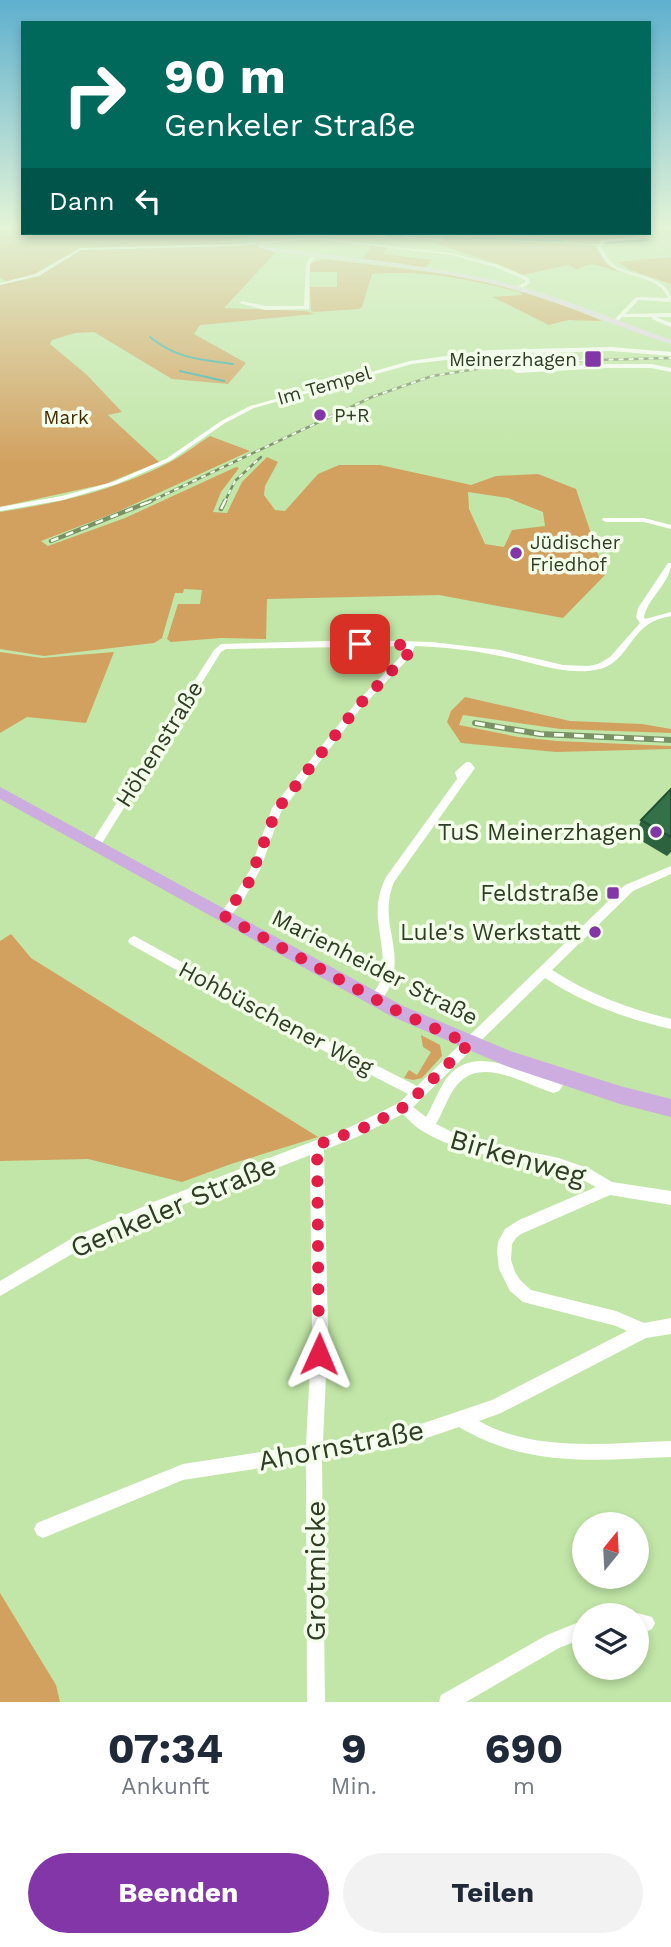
<!DOCTYPE html>
<html lang="de">
<meta charset="utf-8">
<style>
body{margin:0;font-family:"Work Sans",sans-serif;background:#f2f2f3;color:#1f2937;height:100vh;display:flex;flex-direction:column;font-size:26px;white-space:nowrap}
*{box-sizing:border-box;margin:0}
p{font-size:23px;color:#747a83}
.icon{flex:none;width:38px;height:38px;fill:none;stroke:currentColor;stroke-width:2;stroke-linecap:round;stroke-linejoin:round}
.map{position:relative;height:1702px;overflow:hidden}
.details{display:flex;flex-direction:column;background:#fff;flex:1}
.details>*{flex:none}
.hud{position:absolute;left:21px;top:21px;width:630px;height:214px;border-radius:0px;box-shadow:0 4px 10px #0003;background:#00695c;color:#fff;overflow:hidden}
.needle{width:46px;rotate:18deg}
.tools{position:absolute;left:572px;top:1512px;display:grid;gap:14px}
.tools a{display:grid;place-items:center;width:77px;height:77px;border-radius:50%;background:#fff;box-shadow:0 4px 10px #0003;font-size:35px}
.pin{position:absolute;display:grid;place-items:center;width:60px;height:60px;color:#fff;margin:-30px;border-radius:14px;box-shadow:0 4px 10px #0006}
.me{position:absolute;width:77px;margin:-38px;rotate:1deg;stroke-linejoin:round;filter:drop-shadow(0 0 5px #0008)}
.turn{display:flex;align-items:center;gap:24px;height:147px;padding:0 28px;font-size:32px}
.turn .icon{width:91px;height:91px;stroke-width:2.5}
.turn b{display:block;font-size:49px;line-height:60px}
.then{display:flex;align-items:center;height:66px;padding:0 28px;background:#0003;gap:14px;font-size:26px}
.eta{display:flex;justify-content:space-evenly;align-items:center;height:119px;text-align:center}
.eta b{font-size:42px;font-weight:700;line-height:49px}
.action{display:flex;gap:14px;margin-top:auto;padding:14px 28px}
.action a{flex:1;height:80px;border-radius:42px;background:#8336a8;color:#fff;font-size:28px;font-weight:700;line-height:80px;text-align:center}
.action a+a{background:#f2f2f3;color:#1f2937}
.map>svg:first-child{display:block}
.green{fill:#d2a160;fill-rule:evenodd}
.lines{fill:none;stroke-linecap:round;stroke-linejoin:round}
.stream{stroke:#2faba8;stroke-width:2}
.minor{fill:#fff;fill-rule:evenodd}
.secondary{fill:#e6d6ef;fill-rule:evenodd}
.primary{fill:#cdacdf;fill-rule:evenodd}
.rail-far2-casing{stroke:#789165;stroke-width:2.5}
.rail-far1-casing{stroke:#789165;stroke-width:4.5}
.rail-casing{stroke:#789165;stroke-width:6}
.rail-far2{stroke:#f3feeb;stroke-width:2;stroke-dasharray:5;stroke-linecap:butt}
.rail-far1{stroke:#f3feeb;stroke-width:2.5;stroke-dasharray:8;stroke-linecap:butt}
.rail{stroke:#f3feeb;stroke-width:3.5;stroke-dasharray:10;stroke-linecap:butt}
.wall{fill:#2c623e}
.building{fill:#337248;stroke:#245032;stroke-width:2}
.route{stroke:#e11d48;stroke-width:12;stroke-dasharray:0 21.6}
.poi-dot{fill:#8336a8;stroke:#f3feeb;stroke-width:2.5}
.labels{text-anchor:middle;stroke-width:7;stroke-linejoin:round;paint-order:stroke}
.far-poi-label{font-size:19px;fill:#2f3d24;stroke:#f3feeb;text-anchor:start}
.far-street-label{font-size:19px;fill:#2f3d24;stroke:#f3feeb}
.far-park-label{font-size:19px;fill:#442b03;stroke:#f3feeb}
.street-label{font-size:23px;fill:#2f3d24;stroke:#f3feeb}
.poi-label{font-size:23px;fill:#2f3d24;stroke:#f3feeb;text-anchor:end}
.near-street-label{font-size:28px;fill:#2f3d24;stroke:#f3feeb}
</style>
<div class="map">
<svg width="671" height="1702" viewBox="0 0 671 1702">
<rect width="100%" height="100%" fill="#c1e6a7"/>
<g class="green">
<polygon points="0,225 23,225 23,233 251,233 250,237 206,243 256,243 276,252 224,308 306,311 315,314 200,325 194,334 246,363 228,384 172,379 94,332 75,333 52,340 50,344 87,375 122,412 108,415 159,462 105,484 0,507 0,284 6,282 0,277"/>
<polygon points="412,233 643,233 643,234 596,244"/>
<path d="M 445,236 L 595,246 L 608,265 L 622,272 C 606,270 592,258 578,270 L 568,265 L 522,275 C 495,260 465,255 436,243 L 445,240 Z"/>
<polygon points="371,246 388,247 383,254 432,260 425,268 363,259"/>
<polygon points="671,257 671,284 630,270 618,262"/>
<path d="M 322,259 C 394,268 468,273 538,295 C 560,302 581,312 602,321 L 568,320 L 549,325 L 493,297 L 522,295 L 520,292 C 467,279 427,270 372,274 L 362,307 L 359,309 L 314,312 L 311,311 L 310,287 L 337,287 L 337,272 L 310,272 L 310,264 Z"/>
<path d="M 210,436 L 250,451 L 117,512 L 41,541 L 48,546 L 125,518 L 236,467 L 239,468 L 221,492 L 213,512 L 227,513 L 242,482 L 267,457 L 278,462 L 265,486 L 264,495 L 275,510 L 285,511 L 318,474 L 339,465 L 380,465 L 471,485 L 496,476 L 538,474 L 576,489 L 605,575 L 563,618 L 439,595 L 267,599 L 266,639 L 221,638 L 171,642 L 167,639 L 178,604 L 200,604 L 202,590 L 184,589 L 183,593 L 175,593 L 162,638 L 154,643 L 44,656 L 0,649 L 0,512 C 59,503 116,490 170,462 C 184,455 197,444 210,436 ZM 468,492 L 508,498 L 543,512 L 545,526 L 512,530 L 504,547 L 485,544 L 469,509 Z"/>
<polygon points="0,652 42,658 114,652 86,723 27,717 0,733"/>
<polygon points="465,697 570,721 642,724 671,729 671,733 560,729 463,715 459,725 518,737 557,741 671,746 671,749 556,752 461,743 447,722 451,711"/>
<polygon points="11,934 31,958 318,1137 231,1164 182,1182 88,1159 0,1161 0,941"/>
<polygon points="421,1035 440,1045 442,1056 422,1078 413,1080 404,1078 409,1070 417,1075 431,1052 423,1047"/>
<polygon points="0,1593 56,1685 60,1702 0,1702"/>
</g>
<g class="lines">
<g class="stream">
<polyline points="387,236 402,236"/>
<polyline points="409,236 563,241"/>
<polyline points="606,243 648,240"/>
<path d="M 150,337 C 177,359 199,359 233,364"/>
<polyline points="180,371 224,381"/>
</g>
<g class="minor">
<path d="M 645,233 L 649,233 L 647,238 L 605,242 L 601,248 C 606,255 609,261 616,266 C 633,277 671,275 671,302 L 639,300 L 625,314 L 671,313 L 671,317 L 656,317 L 671,323 L 671,327 L 652,319 L 652,317 L 622,317 L 616,324 L 611,323 L 636,297 L 668,298 C 659,275 628,279 610,266 C 604,262 601,254 597,248 L 601,240 L 643,236 Z"/>
<polygon points="312,237 451,253 499,265 529,278 530,283 521,289 517,289 517,287 525,282 525,280 495,267 451,255 312,239 240,246 81,250 39,276 0,285 0,283 35,274 80,248 240,244"/>
<polygon points="312,255 316,256 310,264 309,309 265,310 239,303 242,301 265,306 304,306 306,264"/>
<polygon points="612,347 671,352 671,356 612,351 496,354 518,369 607,364 651,364 671,368 671,372 651,368 607,368 517,373 489,355 412,364 254,408 225,423 170,461 117,484 63,500 0,511 0,507 62,496 113,482 166,459 221,421 250,406 410,361 489,350"/>
<polygon points="603,518 644,518 671,525 671,529 644,522 606,522 602,520"/>
<path d="M 668,563 L 671,563 C 671,583 648,597 644,617 L 645,619 L 671,612 L 671,616 C 662,618 653,620 646,626 C 629,639 623,663 600,669 C 566,677 533,662 500,656 C 472,650 443,647 415,646 L 411,656 L 361,708 L 281,812 L 260,870 L 244,899 L 228,919 L 220,919 L 218,916 L 236,893 L 250,870 L 272,808 L 355,704 L 404,653 L 407,646 L 226,649 L 221,652 L 99,848 L 95,849 L 90,845 L 214,650 L 221,644 L 362,640 L 432,642 L 500,650 L 563,665 L 588,666 L 598,664 L 610,657 L 640,623 L 636,617 L 638,608 Z"/>
<path d="M 468,762 L 471,763 L 475,768 L 394,882 C 379,918 401,944 393,977 C 391,987 385,995 380,1003 L 376,1004 L 372,1003 L 370,999 C 374,991 381,984 382,974 C 387,938 367,915 386,877 L 457,779 L 455,772 L 465,763 Z"/>
<path d="M 671,866 L 671,874 L 633,891 L 552,970 C 589,994 629,1009 671,1019 L 671,1029 C 626,1019 583,1003 545,978 L 413,1107 L 426,1117 C 433,1105 438,1091 446,1079 C 473,1042 519,1072 551,1080 L 558,1072 L 563,1070 L 568,1072 L 569,1076 L 559,1091 L 554,1093 C 525,1085 481,1055 457,1085 C 448,1096 443,1112 436,1124 L 454,1133 L 477,1141 L 559,1158 L 590,1169 L 612,1182 L 671,1191 L 671,1205 L 610,1195 L 521,1234 L 516,1238 L 512,1244 L 511,1260 L 515,1272 L 520,1280 L 531,1290 L 616,1311 L 644,1323 L 671,1318 L 671,1334 L 646,1338 L 501,1413 L 479,1421 C 535,1453 609,1443 671,1441 L 671,1457 C 595,1460 528,1468 459,1427 L 403,1446 L 322,1459 L 325,1702 L 307,1702 L 306,1461 L 183,1480 L 43,1538 L 37,1535 L 34,1529 L 37,1523 L 183,1464 L 306,1445 L 312,1330 L 310,1155 L 159,1214 L 84,1247 L 0,1296 L 0,1281 L 74,1237 L 156,1201 L 348,1128 L 399,1103 L 408,1094 L 291,1034 L 130,944 L 128,941 L 130,938 L 134,936 L 138,938 L 299,1026 L 417,1086 L 625,885 ZM 403,1114 C 409,1120 416,1128 424,1132 C 477,1164 543,1156 596,1187 L 519,1220 L 505,1229 L 498,1242 L 497,1251 L 499,1269 L 510,1291 L 523,1302 L 616,1326 L 627,1331 L 492,1400 L 403,1430 L 323,1442 L 328,1330 L 324,1150 L 357,1137 Z"/>
<polygon points="637,1613 652,1617 655,1623 652,1629 646,1632 637,1631 637,1615 631,1615"/>
<polygon points="584,1620 584,1638 559,1648 466,1702 439,1702 441,1695 547,1635"/>
</g>
<path class="secondary" d="M 252,233 L 258,233 L 256,237 L 262,245 L 274,248 C 349,258 425,264 498,281 C 557,295 614,319 671,340 L 671,344 C 613,326 559,301 500,286 C 427,267 349,262 274,252 L 258,247 L 250,237 Z"/>
<polygon class="primary" points="0,787 403,1006 510,1051 620,1086 671,1099 671,1117 620,1104 506,1066 391,1016 0,799"/>
<defs>
<g id="rail-far2">
<polyline points="147,503 372,397 432,376 521,362 671,358"/>
<polyline points="224,503 235,481 261,457"/>
</g>
<g id="rail-far1">
<polyline points="221,509 225,501"/>
<polyline points="51,541 151,501"/>
</g>
<polyline id="rail" points="475,723 540,734 671,740"/>
</defs>
<use href="#rail-far2" class="rail-far2-casing"/>
<use href="#rail-far1" class="rail-far1-casing"/>
<use href="#rail" class="rail-casing"/>
<use href="#rail-far2" class="rail-far2"/>
<use href="#rail-far1" class="rail-far1"/>
<use href="#rail" class="rail"/>
</g>
<polygon class="wall" points="671,789 671,852 667,856 635,837 641,820"/>
<polygon class="building" points="671,789 671,837 641,820"/>
<linearGradient id="sky" x2="0" y2="1"><stop stop-color="#5eb0ce"/><stop offset="0.49" stop-color="#e3f4d7"/><stop offset="1" stop-color="#e3f4d7" stop-opacity="0"/></linearGradient>
<rect width="671" height="463" fill="url(#sky)"/>
<g class="lines">
<polyline class="route" points="319,1354 317,1145 368,1126 404,1107 469,1044 397,1011 224,916 248,884 276,811 358,706 408,654 411,645 360,644"/>
</g>
<g class="poi-dot">
<rect x="584" y="350" width="18" height="18" rx="3.5"/>
<circle cx="320" cy="415" r="7"/>
<circle cx="516" cy="553" r="7"/>
<circle cx="656" cy="832" r="7"/>
<rect x="606" y="886" width="14" height="14" rx="3.5"/>
<circle cx="595" cy="932" r="7"/>
</g>
<g class="labels">
<g class="far-poi-label">
<text x="577" y="366" text-anchor="end">Meinerzhagen</text>
<text x="334" y="422">P+R</text>
<text x="530" y="549">Jüdischer<tspan x="530" dy="22">Friedhof</tspan></text>
</g>
<g class="far-street-label">
<text transform="translate(324 385) rotate(-16)" y="7">Im Tempel</text>
</g>
<g class="far-park-label">
<text x="66" y="424">Mark</text>
</g>
<g class="street-label">
<text transform="translate(159 744) rotate(-58)" y="8">Höhenstraße</text>
<text transform="translate(375 967) rotate(27)" y="8">Marienheider Straße</text>
<text transform="translate(276 1018) rotate(28)" y="8">Hohbüschener Weg</text>
</g>
<g class="poi-label">
<text x="642" y="840">TuS Meinerzhagen</text>
<text x="599" y="901">Feldstraße</text>
<text x="581" y="940">Lule's Werkstatt</text>
</g>
<g class="near-street-label">
<text transform="translate(518 1157) rotate(16)" y="10">Birkenweg</text>
<text transform="translate(173 1206) rotate(-23)" y="10">Genkeler Straße</text>
<text transform="translate(341 1445) rotate(-11)" y="10">Ahornstraße</text>
<text transform="translate(315 1571) rotate(-90)" y="10">Grotmicke</text>
</g>
</g>
</svg>
<div class="tools">
<a><svg class="needle" viewBox="-14 -14 28 28"><path d="M0-13l5 13h-10z" fill="#e53935"/><path d="M0 13l5-13h-10z" fill="#747a83"/></svg></a>
<a><svg class="icon" aria-label="layers" viewBox="0 0 24 24"><path d="M12 4l9 5-9 5-9-5zM3 14l9 5 9-5"/></svg></a>
</div>
<div class="pin" style="left:360px;top:644px;background:#d93025"><svg class="icon" aria-label="arrive" viewBox="0 0 24 24"><path d="M6 21V4h12l-3 4 3 4H6"/></svg></div>
<svg class="me" style="left:319px;top:1354px" viewBox="-20 -20 40 40"><path d="M0-17L14 15 0 8-14 15z" fill="#e11d48" stroke="#fff" stroke-width="4"/></svg>
<div class="hud">
<div class="turn"><svg class="icon" aria-label="right" viewBox="0 0 24 24"><path d="M7 20v-9h11M14 6l5 5-5 5"/></svg><div><b>90 m</b>Genkeler Straße</div></div>
<div class="then">Dann<svg class="icon" aria-label="left" viewBox="0 0 24 24"><path d="M17 20v-9H6M10 6l-5 5 5 5"/></svg></div>
</div>
</div>
<section class="details">
<div class="eta">
<div><b>07:34</b><p>Ankunft</p></div>
<div><b>9</b><p>Min.</p></div>
<div><b>690</b><p>m</p></div>
</div>
<div class="action"><a>Beenden</a><a>Teilen</a></div>
</section>
